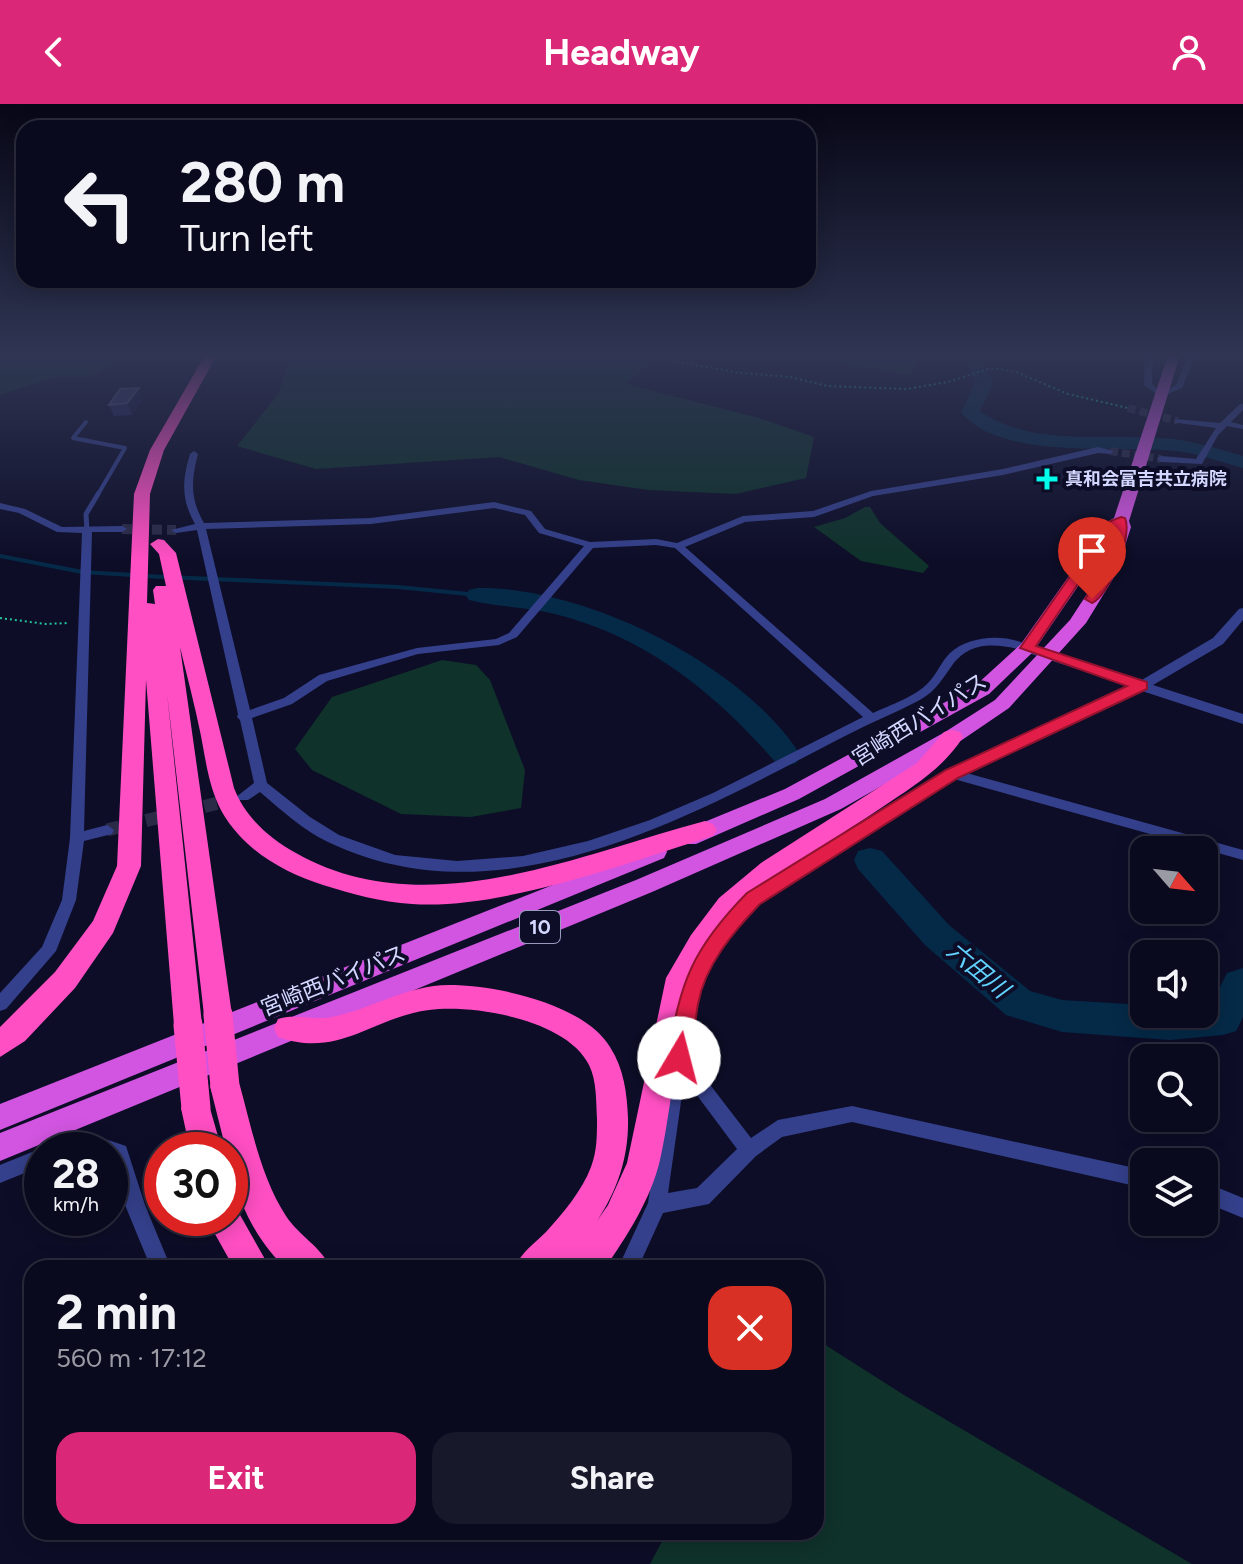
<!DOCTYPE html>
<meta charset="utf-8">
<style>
body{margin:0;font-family:Figtree,"Noto Sans JP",sans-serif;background:#18182b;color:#f1f3f6;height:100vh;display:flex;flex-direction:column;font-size:30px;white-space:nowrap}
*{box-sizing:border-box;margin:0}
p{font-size:26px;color:#999aa4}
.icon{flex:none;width:44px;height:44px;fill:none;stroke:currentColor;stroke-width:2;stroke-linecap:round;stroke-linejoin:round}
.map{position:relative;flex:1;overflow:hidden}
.sheet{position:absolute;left:24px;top:1156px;width:800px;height:280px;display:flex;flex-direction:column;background:#0a0a1e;border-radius:24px;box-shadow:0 4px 20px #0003,0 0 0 2px #2a2b3c}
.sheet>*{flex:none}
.guide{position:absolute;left:16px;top:16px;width:800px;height:168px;border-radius:24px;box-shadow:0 4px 20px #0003,0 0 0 2px #2a2b3c;background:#0a0a1e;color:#f1f3f6;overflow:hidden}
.needle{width:52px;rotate:118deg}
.controls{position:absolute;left:1130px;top:732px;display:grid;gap:16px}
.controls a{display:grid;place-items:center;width:88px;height:88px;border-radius:16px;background:#0a0a1e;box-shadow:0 4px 20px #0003,0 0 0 2px #2a2b3c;font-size:40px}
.speed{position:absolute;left:24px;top:1028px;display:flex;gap:16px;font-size:40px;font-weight:700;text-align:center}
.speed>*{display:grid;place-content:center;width:104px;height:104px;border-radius:50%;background:#0a0a1e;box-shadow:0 4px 20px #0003,0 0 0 2px #2a2b3c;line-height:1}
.speed small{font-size:20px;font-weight:400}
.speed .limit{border:12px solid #d22;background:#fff;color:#111}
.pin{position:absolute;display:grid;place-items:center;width:68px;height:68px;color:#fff;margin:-82px -34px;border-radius:50% 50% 50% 0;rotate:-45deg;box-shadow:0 0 8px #0007}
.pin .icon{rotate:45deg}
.me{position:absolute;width:88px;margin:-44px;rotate:8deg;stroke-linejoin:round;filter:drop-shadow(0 0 6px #0008)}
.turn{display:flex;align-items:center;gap:28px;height:168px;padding:0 32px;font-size:36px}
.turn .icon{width:104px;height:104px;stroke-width:2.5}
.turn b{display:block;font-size:56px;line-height:68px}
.round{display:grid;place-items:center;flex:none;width:84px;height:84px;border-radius:24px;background:#18182b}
.headline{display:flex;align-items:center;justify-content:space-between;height:136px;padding:0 32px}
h1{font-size:48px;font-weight:700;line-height:60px}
.action{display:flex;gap:16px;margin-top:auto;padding:16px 32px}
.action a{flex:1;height:92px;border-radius:24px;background:#db2777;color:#fff;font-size:32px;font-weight:700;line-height:92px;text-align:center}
.action a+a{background:#18182b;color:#f1f3f6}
header{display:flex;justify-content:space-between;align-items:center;height:104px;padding:0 32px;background:#db2777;color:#fff;font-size:36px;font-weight:700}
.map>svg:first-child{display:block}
.green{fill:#0f322b}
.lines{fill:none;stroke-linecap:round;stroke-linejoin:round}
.stream{stroke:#052a48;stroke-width:4}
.river{fill:#052a48;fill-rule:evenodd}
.minor-tunnel-far2{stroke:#2b2b48;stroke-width:8;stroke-dasharray:8 4;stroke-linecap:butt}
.minor-tunnel-far1{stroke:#2b2b48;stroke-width:10;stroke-dasharray:10 5;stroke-linecap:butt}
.minor-tunnel{stroke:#2b2b48;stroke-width:13;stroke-dasharray:13 7;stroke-linecap:butt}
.path{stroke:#24c39c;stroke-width:2;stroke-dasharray:2 3;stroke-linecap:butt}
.service-far1{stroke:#34408b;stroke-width:4}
.service{stroke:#34408b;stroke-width:5}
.minor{fill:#34408b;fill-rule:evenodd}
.tertiary{fill:#34408b;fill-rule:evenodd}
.trunk{fill:#d255e1;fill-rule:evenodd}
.motorway{fill:#ff4fc3;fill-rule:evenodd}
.motorway-bridge{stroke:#ff4fc3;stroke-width:29}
.wall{fill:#252457}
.shaded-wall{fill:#14133c}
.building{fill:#383869;stroke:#505180;stroke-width:2}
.route{fill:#e11d48;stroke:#92132f;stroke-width:2}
.poi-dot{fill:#00ffea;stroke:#0d0d28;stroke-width:3}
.labels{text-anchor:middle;stroke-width:8;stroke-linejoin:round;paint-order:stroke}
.far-poi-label{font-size:18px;font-weight:bold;fill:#d4d7ff;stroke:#0d0d28;text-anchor:start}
.shield{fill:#0d0d28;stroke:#989abe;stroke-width:2}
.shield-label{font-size:20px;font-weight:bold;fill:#d4d7ff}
.street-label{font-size:22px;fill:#d4d7ff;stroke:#0d0d28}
.water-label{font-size:24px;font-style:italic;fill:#62d3ff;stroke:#0d0d28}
</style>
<header><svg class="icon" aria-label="back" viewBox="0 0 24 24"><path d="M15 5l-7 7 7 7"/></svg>Headway<svg class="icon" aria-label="person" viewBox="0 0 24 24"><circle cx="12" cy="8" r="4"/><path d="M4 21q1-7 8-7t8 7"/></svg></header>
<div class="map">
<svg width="1243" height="1460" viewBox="0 0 1243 1460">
<rect width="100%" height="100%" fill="#0d0d28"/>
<g class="green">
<polygon points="0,251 126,251 91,273 54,273 0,291"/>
<polygon points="292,251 659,251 626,280 759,314 814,333 806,374 736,390 648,386 579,376 499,353 316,365 237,342 278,290"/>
<polygon points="790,251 919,251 911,271"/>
<polygon points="865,403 870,403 880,419 929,462 923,469 861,457 814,423 845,414"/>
<polygon points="442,556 476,561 490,576 525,666 521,704 471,713 401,710 312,666 295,645 332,593"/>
<polygon points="816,1235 904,1291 1192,1460 650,1460 667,1428 816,1428"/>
</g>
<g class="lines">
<g class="stream">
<polyline points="0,452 82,468 133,471"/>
<polyline points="143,472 398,483 478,491"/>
</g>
<g class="river">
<path d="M 955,251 L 973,251 L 983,259 L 993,279 L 980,307 C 1029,342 1101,330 1159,334 C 1188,335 1215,344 1243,352 L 1243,364 C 1223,359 1203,351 1183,348 C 1123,339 1002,359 961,308 L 975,279 L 970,265 Z"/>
<path d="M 478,484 C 584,482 745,561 801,652 L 796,659 L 786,662 L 776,659 C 717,590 645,532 555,510 C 527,503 497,503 469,496 L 466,491 L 469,486 Z"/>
<polygon points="870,744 882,747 949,821 1030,887 1062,896 1144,901 1144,910 1204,910 1204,900 1212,899 1227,869 1243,864 1243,913 1236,927 1223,931 1170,936 1062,928 1006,911 925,841 858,765 854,756 858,747"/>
</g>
<g class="minor-tunnel-far2">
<polyline points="1128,304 1178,317"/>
<polyline points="1110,347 1161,355"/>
</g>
<polyline class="minor-tunnel-far1" points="122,425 176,426"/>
<polyline class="minor-tunnel" points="107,726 235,695"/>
<g class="path">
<polyline points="637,251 741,269 790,273 827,282 907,285 948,278 988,265 1000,265 1016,268 1068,290 1128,304"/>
<polyline points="0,514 46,520 68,519"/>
</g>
<polyline class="service-far1" points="86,318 73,334 125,344 97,392"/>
<polyline class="service" points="87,427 86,410 98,390"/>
<g class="minor">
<polygon points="1145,251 1153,251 1152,280 1162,288 1176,281 1188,251 1196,251 1182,284 1161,293 1144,281"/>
<polygon points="1240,300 1243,300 1243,306 1231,318 1243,321 1243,325 1227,322 1218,331 1202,360 1161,358 1157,355 1161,352 1196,355 1216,324 1178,319 1175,319 1175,315 1220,319"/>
<path d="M 1098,343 L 1114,347 L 1110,350 L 1098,349 L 1003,371 L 873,392 L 814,413 L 745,418 L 685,443 L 873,609 C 890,601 915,593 928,579 C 937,570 941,558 950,549 C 970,530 1011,529 1033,544 L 1027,547 C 998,540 970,535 951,563 C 940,578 935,588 918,597 C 895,609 870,619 847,631 C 694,710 503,822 328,738 C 303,726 281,706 260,688 L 248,696 L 238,696 L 236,693 L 254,679 L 240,616 L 237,613 L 238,610 L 197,426 L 176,429 L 171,426 L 195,420 C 181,395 182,377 190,350 L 194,347 L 198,350 C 191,376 190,395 204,419 L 371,414 L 494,398 L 531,407 L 545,425 L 590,438 L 656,435 L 677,439 L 743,412 L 813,407 L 871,387 L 1003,365 ZM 494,404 L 525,411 L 539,429 L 584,442 L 509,529 L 496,535 L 417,544 L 319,571 L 284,594 L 250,606 L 206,425 L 371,420 ZM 656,441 L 675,444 L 863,613 L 713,689 L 650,716 L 588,737 L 523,752 L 457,757 L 395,751 L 339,731 L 310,713 L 267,679 L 252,614 L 292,600 L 327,577 L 418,550 L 499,541 L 517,533 L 593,444 Z"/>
<polygon points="0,399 25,405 62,423 122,422 127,425 122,428 92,428 84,727 107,721 114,726 112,730 84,737 76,796 56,847 6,905 0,907 0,889 42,843 62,796 70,734 82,429 57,428 19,409 0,405"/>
<polygon points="952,665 1243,746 1243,756 954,675 759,798 733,825 700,883 694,885 688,883 686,878 688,873 723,817 749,790"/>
<path d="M 687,890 L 693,892 L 695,897 L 685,968 L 708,978 L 751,1034 L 778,1016 L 852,1002 L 1144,1066 L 1144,1084 L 852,1018 L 782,1033 L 756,1052 L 709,1100 L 663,1109 L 638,1164 L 618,1164 L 648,1099 L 679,897 L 681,892 ZM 683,984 L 696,990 L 737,1045 L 697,1084 L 668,1089 Z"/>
<polygon points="81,1027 126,1042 145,1101 171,1164 151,1164 125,1101 110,1054 110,1046 49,1046 51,1040"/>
<polygon points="42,1044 47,1046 42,1046 42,1062 0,1079 0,1061"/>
<polygon points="1204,1078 1243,1094 1243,1114 1204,1098"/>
</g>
<polygon class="tertiary" points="1243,504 1243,516 1223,540 1153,581 1243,610 1243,620 1142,587 957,674 947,674 944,670 947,666 1129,582 1022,547 1022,541 1032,541 1140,577 1213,534 1239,505"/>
<g class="trunk">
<polygon points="1168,251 1180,251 1129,417 1131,423 1116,470 1086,519 1009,604 959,638 841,705 652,788 0,1057 0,1029 636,776 825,695 945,628 995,596 1070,516 1100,470 1113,431 1033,548 989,590 799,695 696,740 680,740 677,734 680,728 785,685 975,582 1021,540 1107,418 1114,414"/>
<polygon points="656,740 664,742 667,748 664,754 0,1026 0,1000"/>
</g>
<g class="motorway">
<path d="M 205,251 L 217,251 L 164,346 L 150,390 L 147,499 L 155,500 L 153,486 L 156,482 L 166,482 L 159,450 L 150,440 L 158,435 L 164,436 L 176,449 L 234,684 C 245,713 269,734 296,749 C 424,822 577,751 705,717 L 713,720 L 717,726 L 713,732 C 626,759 502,806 412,800 C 381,798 352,790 323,781 C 282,768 244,746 222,708 C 209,684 206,658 201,632 C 195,602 187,572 180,543 L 232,911 L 228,920 L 218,923 L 208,920 L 204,911 L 167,589 L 202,921 L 198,930 L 188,934 L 178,930 L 174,921 L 146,576 L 141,762 L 113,829 L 75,884 L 25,937 L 0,953 L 0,923 L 55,868 L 93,817 L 117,762 L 134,390 L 150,346 Z"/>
<path d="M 952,626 L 960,628 L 963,633 C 943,665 912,683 881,704 C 820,745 752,782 710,846 C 678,896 674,996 660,1056 C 651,1095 627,1132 605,1164 L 563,1164 L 566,1155 L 558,1164 L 515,1164 C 521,1148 534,1140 546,1128 C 563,1109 582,1087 591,1063 C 597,1047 597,1032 597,1015 C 596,998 597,977 589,961 C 567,916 474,900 429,906 C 373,913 339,955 278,933 L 274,924 L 278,915 C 295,909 313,917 332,913 C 372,905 407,881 449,881 C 497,881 584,900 610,943 C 624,965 627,989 628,1014 C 629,1052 618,1085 597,1117 L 608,1101 L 627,1059 L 666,874 L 691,831 L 719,794 L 761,759 L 917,659 L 944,628 Z"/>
<path d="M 225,968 L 236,972 L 240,982 C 252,1026 261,1073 286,1112 C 299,1132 322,1143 330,1164 L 286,1164 C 256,1138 230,1085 230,1046 L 226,1046 L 210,982 L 214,972 Z"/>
<polygon points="196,990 207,994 222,1046 190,1046 181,1004 185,994"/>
<polygon points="230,1100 235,1102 270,1164 234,1164 206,1114 230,1114"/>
</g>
<g class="motorway-bridge">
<polyline points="218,911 225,982"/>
<polyline points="188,921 196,1004"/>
</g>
</g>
<polygon class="wall" points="143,296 132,311 114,312 109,301"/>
<polygon class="shaded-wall" points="139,284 143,296 132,311 127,299"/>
<polygon class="building" points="139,284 127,299 109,301 120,285"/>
<linearGradient id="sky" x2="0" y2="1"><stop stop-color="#070716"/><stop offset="0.55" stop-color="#2f3553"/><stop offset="1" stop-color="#2f3553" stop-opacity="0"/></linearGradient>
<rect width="1243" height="456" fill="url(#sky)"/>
<path class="route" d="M 1121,413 L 1125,414 C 1133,431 1110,491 1092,499 L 1085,495 L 1101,470 L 1116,424 L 1036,542 L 1147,578 L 1147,585 L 958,674 L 760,800 C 734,827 705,861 698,900 C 694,920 695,943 687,961 L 679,964 L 671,961 L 668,954 C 680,878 692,845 747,789 L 946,666 L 1127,582 L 1020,544 L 1108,418 Z"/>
<path class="poi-dot" d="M1043 363h8v8h8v8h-8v8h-8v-8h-8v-8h8z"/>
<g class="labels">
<g class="far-poi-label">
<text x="1065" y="381">真和会富吉共立病院</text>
</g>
<rect class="shield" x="520" y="807" width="40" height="32" rx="6"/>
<g class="shield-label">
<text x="540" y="830">10</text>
</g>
<g class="street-label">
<text transform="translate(919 615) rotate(-32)" y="8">宮崎西バイパス</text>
<text transform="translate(333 876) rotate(-22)" y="8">宮崎西バイパス</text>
</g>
<g class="water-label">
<text transform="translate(978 866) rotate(40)" y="8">六田川</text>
</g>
</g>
</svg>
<div class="controls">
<a><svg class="needle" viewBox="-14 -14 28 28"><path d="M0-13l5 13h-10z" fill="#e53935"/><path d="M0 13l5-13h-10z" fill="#999aa4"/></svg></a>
<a><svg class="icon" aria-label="sound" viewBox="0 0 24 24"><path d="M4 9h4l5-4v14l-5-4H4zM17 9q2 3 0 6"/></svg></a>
<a><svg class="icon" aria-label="search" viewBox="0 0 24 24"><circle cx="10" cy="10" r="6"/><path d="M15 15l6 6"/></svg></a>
<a><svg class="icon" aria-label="layers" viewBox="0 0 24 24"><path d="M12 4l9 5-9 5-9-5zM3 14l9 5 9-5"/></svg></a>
</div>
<div class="speed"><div>28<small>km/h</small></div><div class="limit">30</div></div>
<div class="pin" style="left:1092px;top:495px;background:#d93025"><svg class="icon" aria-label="arrive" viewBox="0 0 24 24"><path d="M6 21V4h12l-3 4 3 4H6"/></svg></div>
<svg class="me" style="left:679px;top:954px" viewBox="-20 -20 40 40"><circle r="19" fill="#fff"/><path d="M0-13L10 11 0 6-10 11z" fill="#e11d48"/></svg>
<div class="guide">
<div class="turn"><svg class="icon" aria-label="left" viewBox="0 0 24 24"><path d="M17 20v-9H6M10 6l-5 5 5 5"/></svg><div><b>280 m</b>Turn left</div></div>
</div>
<section class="sheet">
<div class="headline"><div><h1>2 min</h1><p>560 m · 17:12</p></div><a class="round" style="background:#d93025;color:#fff"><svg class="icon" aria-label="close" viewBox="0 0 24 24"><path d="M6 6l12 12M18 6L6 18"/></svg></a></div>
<div class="action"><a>Exit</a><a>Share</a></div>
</section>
</div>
